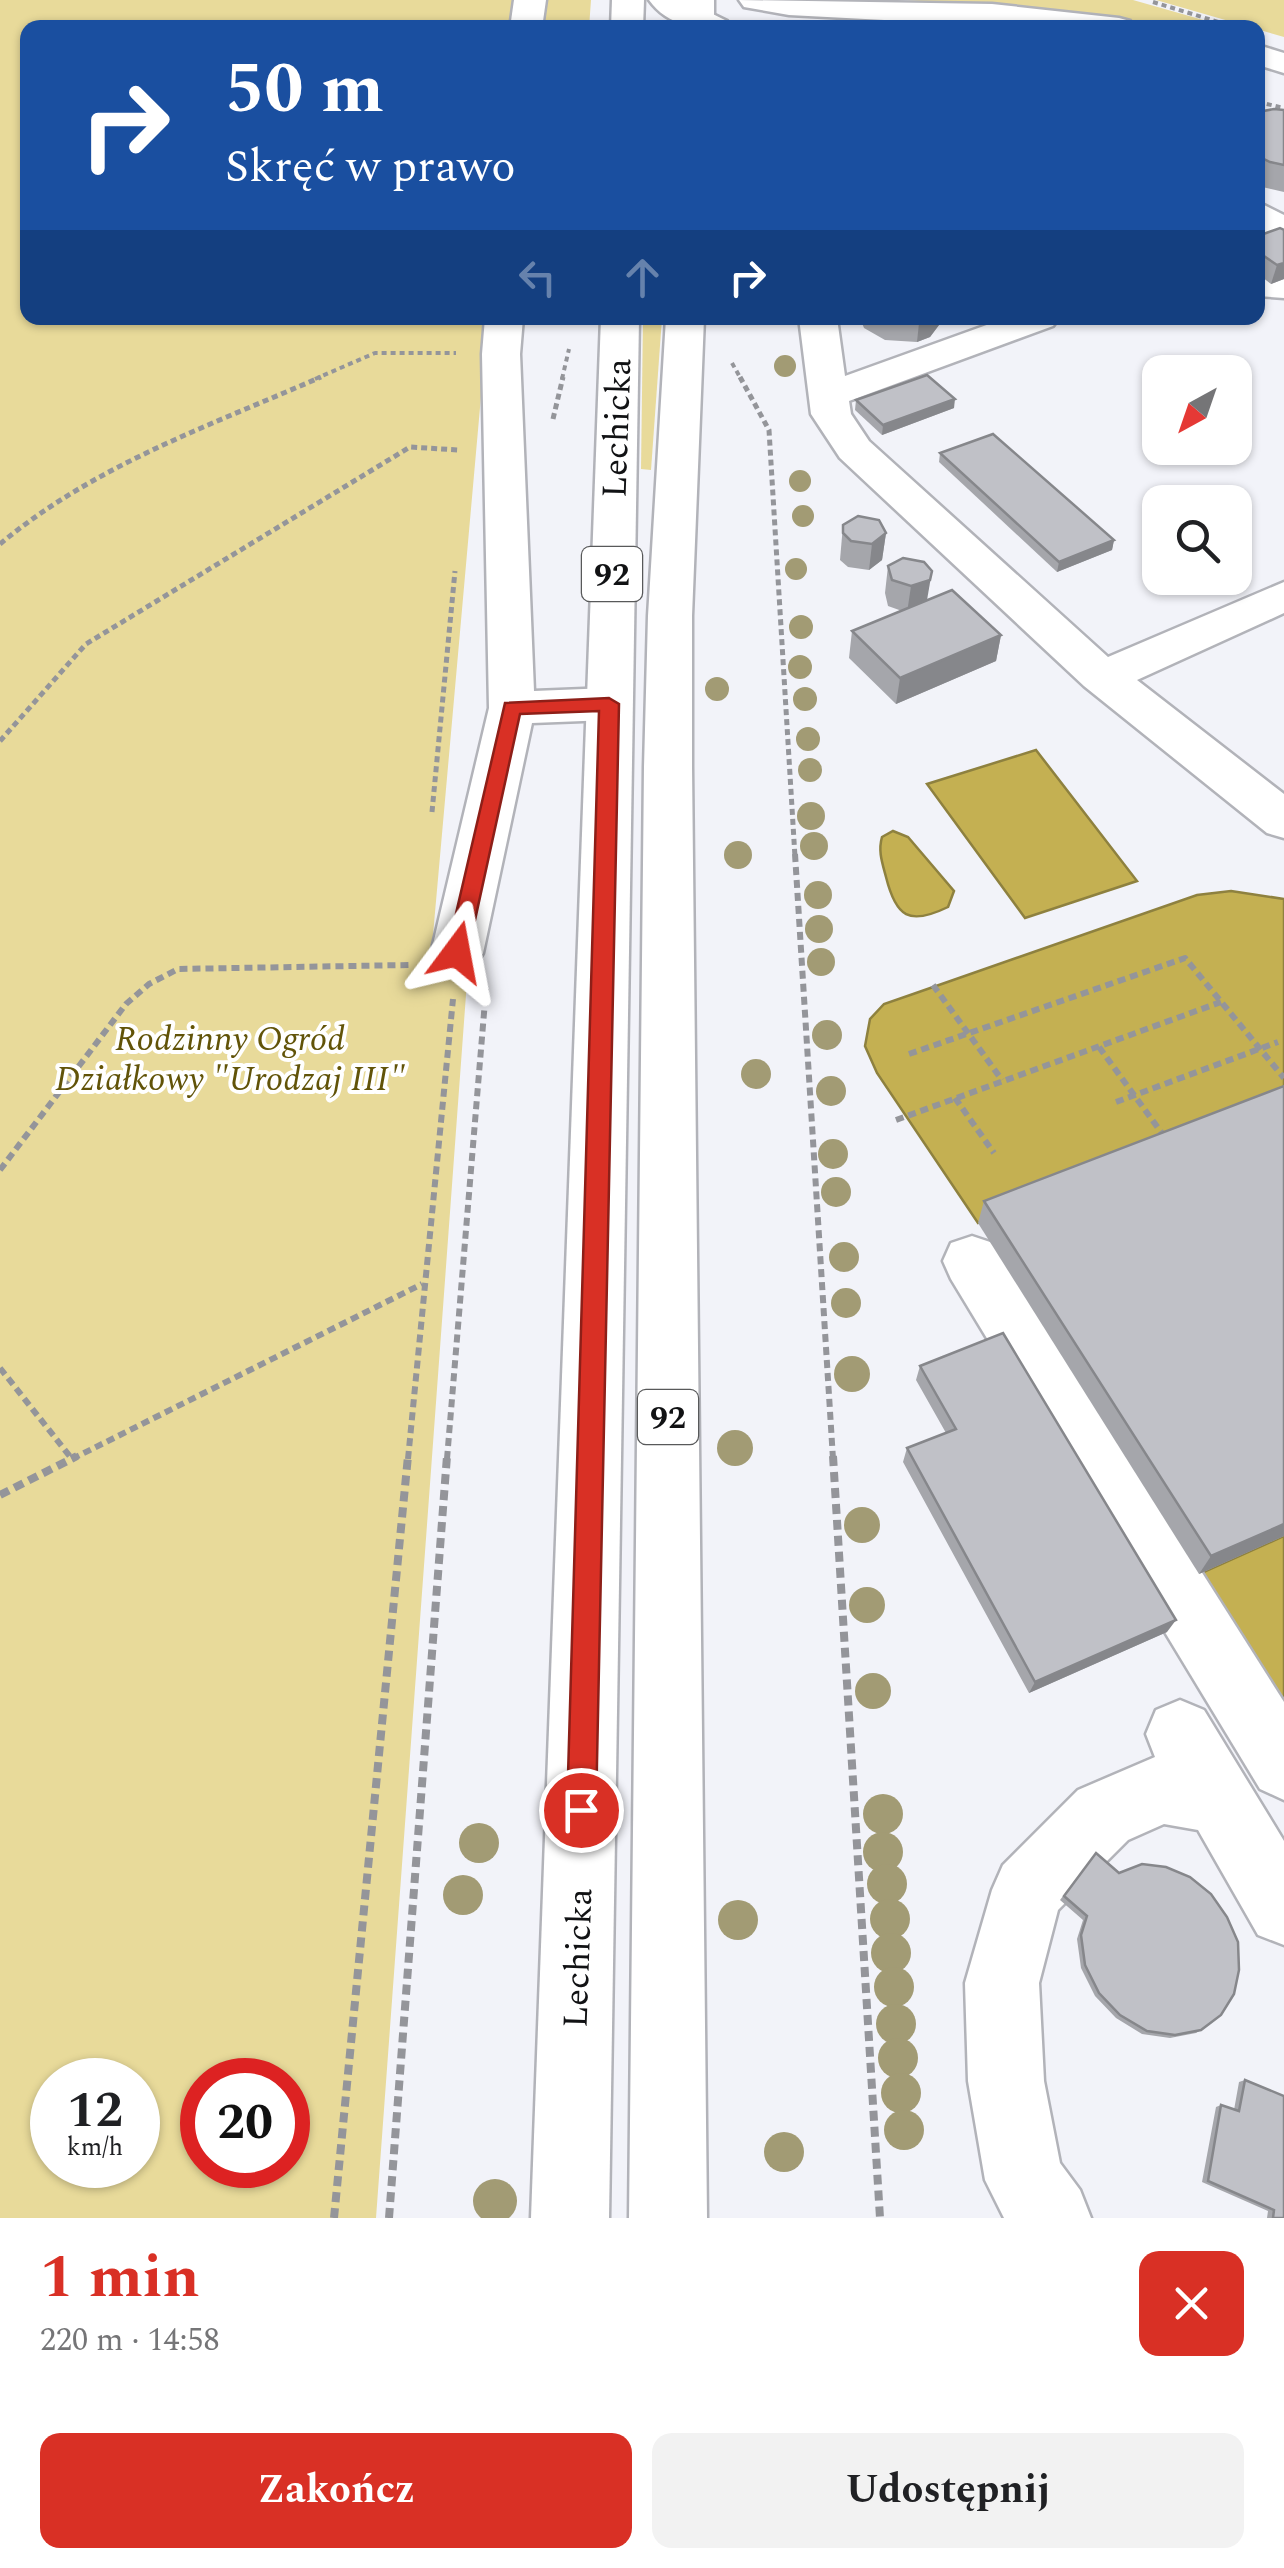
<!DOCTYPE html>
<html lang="pl">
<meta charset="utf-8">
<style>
body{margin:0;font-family:Spectral,serif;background:#f2f2f2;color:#202124;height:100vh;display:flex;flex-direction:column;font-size:38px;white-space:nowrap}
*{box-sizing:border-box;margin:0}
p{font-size:32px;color:#757577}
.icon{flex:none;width:55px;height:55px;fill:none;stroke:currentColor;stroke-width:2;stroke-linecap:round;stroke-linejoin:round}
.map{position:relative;height:2218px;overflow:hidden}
.side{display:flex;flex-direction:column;background:#fff;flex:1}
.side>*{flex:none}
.hud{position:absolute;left:20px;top:20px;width:1245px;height:305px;border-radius:20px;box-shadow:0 2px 8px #0004;background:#1a4fa0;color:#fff;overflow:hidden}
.needle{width:65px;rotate:220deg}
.fabs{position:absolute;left:1142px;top:355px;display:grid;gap:20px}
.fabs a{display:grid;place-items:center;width:110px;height:110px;border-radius:20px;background:#fff;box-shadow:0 2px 8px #0004;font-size:50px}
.speed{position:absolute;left:30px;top:2058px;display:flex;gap:20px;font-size:50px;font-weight:700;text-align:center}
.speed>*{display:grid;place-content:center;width:130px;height:130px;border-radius:50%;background:#fff;box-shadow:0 2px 8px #0004;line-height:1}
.speed small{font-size:25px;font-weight:400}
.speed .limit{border:15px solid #d22;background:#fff;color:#111}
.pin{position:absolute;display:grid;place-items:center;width:85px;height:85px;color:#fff;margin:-42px;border:5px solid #fff;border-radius:50%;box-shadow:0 2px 10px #0007}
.me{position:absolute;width:110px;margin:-55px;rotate:13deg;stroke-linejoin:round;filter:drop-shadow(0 0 8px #0008)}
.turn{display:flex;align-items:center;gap:35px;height:210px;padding:0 40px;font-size:45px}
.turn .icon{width:130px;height:130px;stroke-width:2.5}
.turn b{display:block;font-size:70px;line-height:85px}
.lanes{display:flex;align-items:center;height:95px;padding:0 40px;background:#0003;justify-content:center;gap:50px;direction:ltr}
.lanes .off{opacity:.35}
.round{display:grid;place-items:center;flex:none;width:105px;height:105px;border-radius:20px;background:#f2f2f2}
.overview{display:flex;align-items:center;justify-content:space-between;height:170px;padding:0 40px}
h1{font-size:60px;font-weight:700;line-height:75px;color:#d93025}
.button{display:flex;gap:20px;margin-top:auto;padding:20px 40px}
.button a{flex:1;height:115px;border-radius:20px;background:#d93025;color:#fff;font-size:40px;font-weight:700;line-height:115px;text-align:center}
.button a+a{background:#f2f2f2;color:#202124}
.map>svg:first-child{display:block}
.green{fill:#e8da9a;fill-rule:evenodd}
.water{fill:#c4b052;stroke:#8e813f;stroke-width:2.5}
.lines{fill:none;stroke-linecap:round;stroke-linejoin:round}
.minor-casing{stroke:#b2b3b9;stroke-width:5}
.major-casing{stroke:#b2b3b9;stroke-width:5}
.path-far3{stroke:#94959a;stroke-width:4;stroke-dasharray:5 4;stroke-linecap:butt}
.path-far2{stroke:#94959a;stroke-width:5;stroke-dasharray:6 4;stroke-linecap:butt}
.path-far1{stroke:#94959a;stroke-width:6;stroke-dasharray:8 5;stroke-linecap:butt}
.path{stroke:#94959a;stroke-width:8;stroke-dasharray:10 6;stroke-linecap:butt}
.minor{fill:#fff;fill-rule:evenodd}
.major{fill:#fff;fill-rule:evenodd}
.tree{fill:#a29b74}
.wall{fill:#a5a6ab}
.shaded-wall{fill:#86878b}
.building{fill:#c0c1c7;stroke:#86878b;stroke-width:2.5}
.route{fill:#d93025;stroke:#8d1f18;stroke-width:2.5}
.labels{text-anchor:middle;stroke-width:8;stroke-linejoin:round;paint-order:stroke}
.shield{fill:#fff;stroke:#58595a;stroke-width:2.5}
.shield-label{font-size:32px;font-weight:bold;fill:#111214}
.street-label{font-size:35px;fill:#111214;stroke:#fff}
.park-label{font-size:35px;font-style:italic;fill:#615308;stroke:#fff}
</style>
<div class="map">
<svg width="1284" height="2218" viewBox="0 0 1284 2218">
<rect width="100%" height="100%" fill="#f2f3f9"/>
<g class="green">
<path d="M 0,0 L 591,0 L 589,28 L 28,28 L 28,318 L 488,318 L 432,946 L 469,954 L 376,2218 L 0,2218 ZM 52,2080 L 138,2080 L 138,2165 L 52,2165 ZM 202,2080 L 288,2080 L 288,2165 L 202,2165 Z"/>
<path d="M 905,0 L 1133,0 L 1228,27 C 1120,27 1013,7 905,0 Z"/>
<polygon points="1156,0 1284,0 1284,37"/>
<polygon points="643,318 662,318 651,470 641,469"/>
</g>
<g class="water">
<polygon points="1036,750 1137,881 1025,918 927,784"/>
<path d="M 893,831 L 908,837 L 954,891 L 948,907 C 909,926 896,917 886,877 C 882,862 878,851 882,837 Z"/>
<polygon points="1231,891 1284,899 1284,1105 978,1223 877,1073 865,1046 870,1019 884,1004 916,993 1197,895"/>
<polygon points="1284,1536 1284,1705 1199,1574"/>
</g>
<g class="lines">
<defs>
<g id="minor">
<polygon points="514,0 546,0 542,28 510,28"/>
<path d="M 649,0 L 684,0 L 727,21 L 732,28 C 700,28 670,29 649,0 Z"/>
<polygon points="739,0 992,4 1119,18 1130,21 1135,28 1035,28 789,15 744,7"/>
<polygon points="1258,45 1284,53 1284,73 1258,65"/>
<polygon points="1258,202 1284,215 1284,243 1258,230"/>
<polygon points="1258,274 1284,276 1284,298 1258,296"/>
<polygon points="485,318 523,318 520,354 534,691 609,688 625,693 632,704 625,715 609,720 532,723 483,953 475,967 457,973 439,967 431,953 489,708 482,354"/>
<polygon points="799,318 837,318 845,376 1006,318 1059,318 1053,326 849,401 851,414 869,441 1108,657 1284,582 1284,613 1137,680 1284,794 1284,838 1267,833 1084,686 840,458 811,414"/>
<polygon points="972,1236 993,1243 1284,1702 1284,1800 1260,1789 951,1279 943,1261 951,1243"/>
<polygon points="1180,1700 1204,1710 1284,1841 1284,1945 1258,1935 1198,1830 1164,1824 1128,1840 1058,1910 1039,1983 1044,2081 1060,2163 1080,2190 1091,2218 1004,2218 985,2180 968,2081 965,1983 992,1890 1003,1865 1078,1790 1155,1757 1146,1734 1156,1710"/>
</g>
<g id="major">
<polygon points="612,0 644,0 643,28 611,28"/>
<rect x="682" y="0" width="32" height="28"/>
<polygon points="601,318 639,318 609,2218 531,2218"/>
<polygon points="666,318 704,318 692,616 692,767 707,2218 629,2218 644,767 648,616"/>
</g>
</defs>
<use href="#minor" class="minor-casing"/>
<use href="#major" class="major-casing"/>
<g class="path-far3">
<polyline points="1153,2 1238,28"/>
<polyline points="1258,102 1284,108"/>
<polyline points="732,363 741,379"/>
<polyline points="315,379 375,353 456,353"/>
<polyline points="562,379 569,349"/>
</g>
<g class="path-far2">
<polyline points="740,377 769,430 795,857"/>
<polyline points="553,419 563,377"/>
<path d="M 0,544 C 95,465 209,426 321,377"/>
<polyline points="0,741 86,644 410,447 459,450"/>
<polyline points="432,812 455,571"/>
</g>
<g class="path-far1">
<polyline points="795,854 833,1459"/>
<polyline points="933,985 1002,1080"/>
<polyline points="1099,1047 1164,1136"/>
<polyline points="909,1054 1185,958 1284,1078"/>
<polyline points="955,1098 994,1153"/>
<polyline points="1116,1102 1278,1042"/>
<polyline points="896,1120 1221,1002"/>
<polyline points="0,1170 126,1004 149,984 178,969 409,965"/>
<polyline points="0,1368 72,1459"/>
<polyline points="72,1459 422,1284"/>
<polyline points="408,1459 453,999"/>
<polyline points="447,1459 486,989"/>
</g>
<g class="path">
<polyline points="833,1456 880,2218"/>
<polyline points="0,1495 77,1456"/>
<polyline points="334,2218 408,1456"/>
<polyline points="389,2218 447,1456"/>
</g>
<use href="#minor" class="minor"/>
<use href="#major" class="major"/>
</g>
<g class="tree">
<circle cx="785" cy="366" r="11"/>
<circle cx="800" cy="481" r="11"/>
<circle cx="803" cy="516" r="11"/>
<circle cx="796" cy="569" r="11"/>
<circle cx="801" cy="627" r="12"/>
<circle cx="800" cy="667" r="12"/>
<circle cx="717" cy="689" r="12"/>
<circle cx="805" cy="699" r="12"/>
<circle cx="808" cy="739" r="12"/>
<circle cx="810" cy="770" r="12"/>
<circle cx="811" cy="816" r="14"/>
<circle cx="814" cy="846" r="14"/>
<circle cx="738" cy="855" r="14"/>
<circle cx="818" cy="895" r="14"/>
<circle cx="819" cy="929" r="14"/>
<circle cx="821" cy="962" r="14"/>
<circle cx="827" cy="1035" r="15"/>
<circle cx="756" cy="1074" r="15"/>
<circle cx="831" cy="1091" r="15"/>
<circle cx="833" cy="1154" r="15"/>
<circle cx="836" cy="1192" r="15"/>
<circle cx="844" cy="1257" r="15"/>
<circle cx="846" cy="1303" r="15"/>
<circle cx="852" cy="1374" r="18"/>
<circle cx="735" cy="1448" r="18"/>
<circle cx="862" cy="1525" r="18"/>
<circle cx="867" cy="1605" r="18"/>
<circle cx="873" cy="1691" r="18"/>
<circle cx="883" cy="1814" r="20"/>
<circle cx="479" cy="1843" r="20"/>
<circle cx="883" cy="1852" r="20"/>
<circle cx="887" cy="1884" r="20"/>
<circle cx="463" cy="1895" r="20"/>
<circle cx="890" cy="1919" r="20"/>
<circle cx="738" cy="1920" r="20"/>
<circle cx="891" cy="1953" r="20"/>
<circle cx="894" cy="1987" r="20"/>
<circle cx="896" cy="2024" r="20"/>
<circle cx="898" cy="2058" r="20"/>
<circle cx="901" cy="2093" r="20"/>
<circle cx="904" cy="2130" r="20"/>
<circle cx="784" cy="2152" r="20"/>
<circle cx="495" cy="2201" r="22"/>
</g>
<g class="wall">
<polygon points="1284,110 1284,192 1258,186 1258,112"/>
<polygon points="1284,230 1284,279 1271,284 1258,274 1258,236"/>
<polygon points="860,318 942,318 942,321 930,337 917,342 885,340 864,328"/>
<polygon points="856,400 954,408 882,435 855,410"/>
<polygon points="940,453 1114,540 1112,550 1057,572 939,462"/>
<polygon points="843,525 886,533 882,560 869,570 848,567 840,560"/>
<polygon points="888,566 927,600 1001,635 996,661 896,704 849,658 852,631 902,611 888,606 885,593"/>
<polygon points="984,1201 1284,1536 1199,1574 978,1223"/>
<polygon points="920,1366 1167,1632 1029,1693 903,1462 907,1448 946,1433 916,1380"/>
<polygon points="1096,1853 1201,2030 1196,2033 1170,2038 1142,2034 1116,2018 1095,1996 1081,1968 1077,1939 1083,1920 1060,1900"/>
<polygon points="1245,2080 1284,2218 1267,2218 1268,2211 1202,2182 1216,2107 1221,2105 1234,2110 1239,2082"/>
</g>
<g class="shaded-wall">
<polygon points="1284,263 1284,279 1271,284 1277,265"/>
<polygon points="933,318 942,318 942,321 930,337 917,342 919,323"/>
<polygon points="955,399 954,408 882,435 883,425"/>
<polygon points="886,533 882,560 869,570 872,544"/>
<polygon points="1114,540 1112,550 1057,572 1059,562"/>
<polygon points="932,571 926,606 907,613 911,586"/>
<polygon points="1001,635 996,661 896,704 900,678"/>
<polygon points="1284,1524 1284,1536 1199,1574 1211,1556"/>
<polygon points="1176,1620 1167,1632 1029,1693 1035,1682"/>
</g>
<g class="building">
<polygon points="1274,109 1284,110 1284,165 1270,162 1258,156 1258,112"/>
<polygon points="1280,228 1284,230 1284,263 1277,265 1258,252 1258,236"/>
<polygon points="880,318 933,318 919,323 887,322"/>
<polygon points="927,375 955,399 883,425 856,400"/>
<polygon points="993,434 1114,540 1059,562 940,453"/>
<polygon points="858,516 879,520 886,533 872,544 851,541 843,533 843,525"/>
<polygon points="903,558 924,562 932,571 930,580 911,586 892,580 888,566"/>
<polygon points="952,590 1001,635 900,678 852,631"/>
<polygon points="1284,1086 1284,1524 1211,1556 984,1201"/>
<polygon points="1003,1333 1176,1620 1035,1682 907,1448 956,1429 920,1366"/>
<polygon points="1096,1853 1119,1873 1142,1864 1166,1867 1190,1877 1211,1894 1227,1917 1238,1942 1239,1970 1234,1994 1221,2015 1201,2030 1175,2035 1147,2031 1120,2015 1099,1993 1085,1965 1081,1935 1087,1916 1064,1896"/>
<polygon points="1245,2080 1284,2096 1284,2218 1273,2218 1274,2210 1208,2181 1221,2105 1239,2111"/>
</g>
<polygon class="route" points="609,698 619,704 596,1810 592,1821 581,1825 571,1821 567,1810 599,711 520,714 468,952 457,961 447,952 505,703"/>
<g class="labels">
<g class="shield">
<rect x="582" y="547" width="60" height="54" rx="8"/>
<rect x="638" y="1390" width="60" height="54" rx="8"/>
</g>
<g class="shield-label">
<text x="612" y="585">92</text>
<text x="668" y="1428">92</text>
</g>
<g class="street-label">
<text transform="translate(616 428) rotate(-88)" y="12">Lechicka</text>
<text transform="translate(577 1958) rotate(-88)" y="12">Lechicka</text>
</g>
<g class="park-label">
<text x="230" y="1050">Rodzinny Ogród<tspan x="230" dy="40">Działkowy "Urodzaj III"</tspan></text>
</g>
</g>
</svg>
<div class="fabs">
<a><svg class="needle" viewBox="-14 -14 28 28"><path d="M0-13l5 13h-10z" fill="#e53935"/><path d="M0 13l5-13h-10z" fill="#757577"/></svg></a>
<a><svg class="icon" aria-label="search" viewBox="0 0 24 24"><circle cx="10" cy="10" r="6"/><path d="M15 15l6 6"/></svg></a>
</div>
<div class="speed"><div>12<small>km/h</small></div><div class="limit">20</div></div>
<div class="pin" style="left:581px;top:1810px;background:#d93025"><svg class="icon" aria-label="arrive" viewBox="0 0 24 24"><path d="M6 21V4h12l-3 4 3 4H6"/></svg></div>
<svg class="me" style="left:457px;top:952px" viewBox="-20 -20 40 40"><path d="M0-17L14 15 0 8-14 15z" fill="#d93025" stroke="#fff" stroke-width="4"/></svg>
<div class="hud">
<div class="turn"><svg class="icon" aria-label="right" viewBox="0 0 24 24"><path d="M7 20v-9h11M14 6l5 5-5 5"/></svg><div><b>50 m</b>Skręć w prawo</div></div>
<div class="lanes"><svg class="icon off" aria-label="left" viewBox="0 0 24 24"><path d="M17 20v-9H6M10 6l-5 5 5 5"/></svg><svg class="icon off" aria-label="ahead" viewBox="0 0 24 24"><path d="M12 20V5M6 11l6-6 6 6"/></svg><svg class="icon" aria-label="right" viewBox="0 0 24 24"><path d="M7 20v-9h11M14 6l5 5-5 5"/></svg></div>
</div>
</div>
<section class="side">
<div class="overview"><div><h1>1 min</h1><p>220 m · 14:58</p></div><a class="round" style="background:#d93025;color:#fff"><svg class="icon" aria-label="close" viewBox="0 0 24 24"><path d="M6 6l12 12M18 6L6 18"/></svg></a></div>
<div class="button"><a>Zakończ</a><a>Udostępnij</a></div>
</section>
